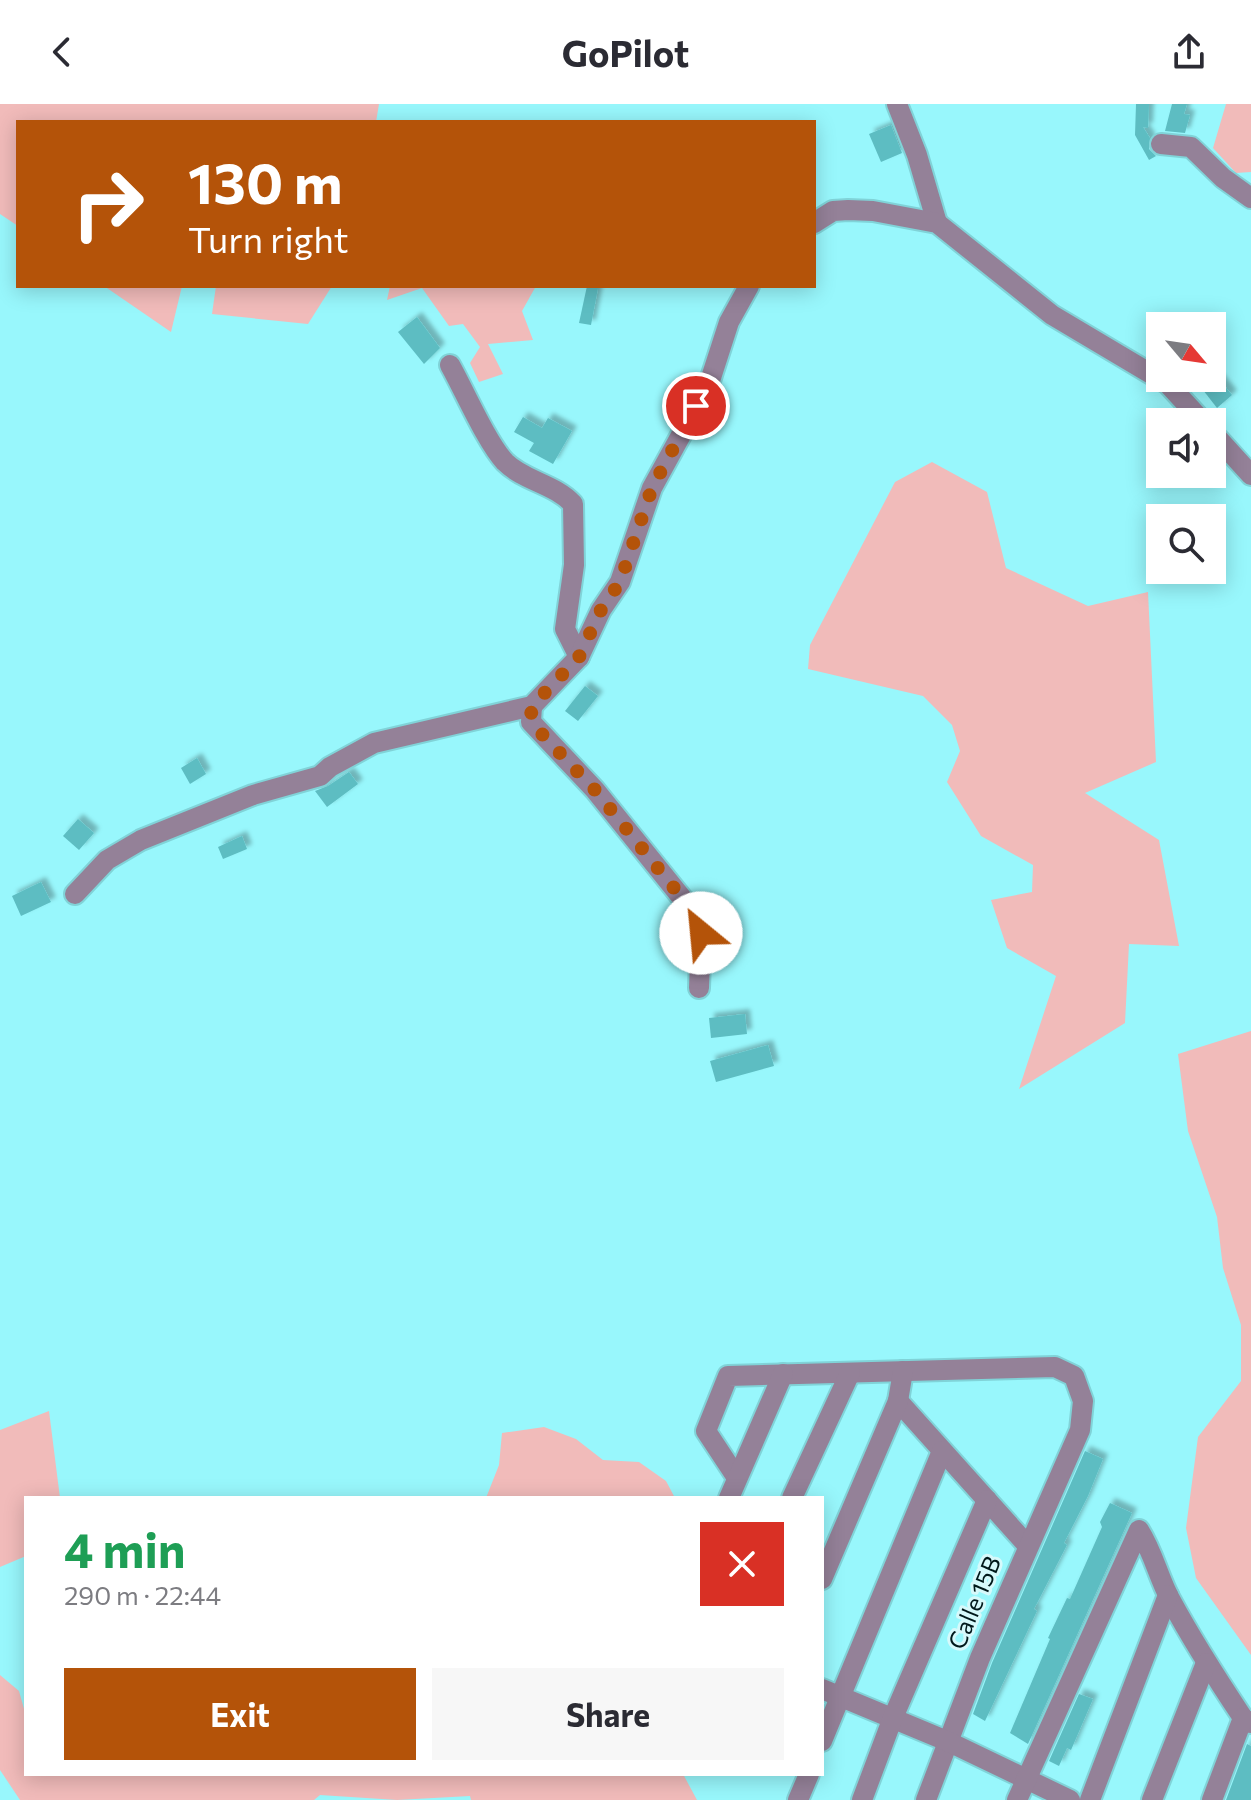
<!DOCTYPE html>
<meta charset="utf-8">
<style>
body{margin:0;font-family:Commissioner,sans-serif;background:#f7f7f7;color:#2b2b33;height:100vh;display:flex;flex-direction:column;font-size:30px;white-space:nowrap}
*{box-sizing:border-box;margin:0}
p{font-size:26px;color:#7c7c81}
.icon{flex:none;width:44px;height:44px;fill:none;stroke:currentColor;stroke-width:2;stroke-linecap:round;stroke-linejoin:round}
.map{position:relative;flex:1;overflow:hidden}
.side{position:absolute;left:24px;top:1392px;width:800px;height:280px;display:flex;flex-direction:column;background:#fff;border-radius:0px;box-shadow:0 4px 20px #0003}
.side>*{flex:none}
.guide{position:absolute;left:16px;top:16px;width:800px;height:168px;border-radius:0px;box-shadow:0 4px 20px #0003;background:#b45309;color:#fff;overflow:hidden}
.needle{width:52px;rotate:119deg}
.tools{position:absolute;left:1146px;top:208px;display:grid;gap:16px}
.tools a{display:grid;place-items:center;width:80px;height:80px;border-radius:0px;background:#fff;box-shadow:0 4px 20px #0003;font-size:40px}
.pin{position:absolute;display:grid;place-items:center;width:68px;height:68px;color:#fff;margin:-34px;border:4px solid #fff;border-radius:50%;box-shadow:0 2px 8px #0007}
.me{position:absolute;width:88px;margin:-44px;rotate:332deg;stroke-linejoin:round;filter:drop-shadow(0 0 6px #0008)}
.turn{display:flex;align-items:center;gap:28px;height:168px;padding:0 40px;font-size:36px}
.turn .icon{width:104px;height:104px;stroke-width:2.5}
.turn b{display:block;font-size:56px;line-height:68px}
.round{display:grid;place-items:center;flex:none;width:84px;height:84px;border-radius:0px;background:#f7f7f7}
.head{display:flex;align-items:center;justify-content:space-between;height:136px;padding:0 40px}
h1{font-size:48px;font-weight:700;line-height:60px;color:#1e9e55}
.cta{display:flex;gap:16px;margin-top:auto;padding:16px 40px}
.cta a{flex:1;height:92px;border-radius:0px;background:#b45309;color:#fff;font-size:32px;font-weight:700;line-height:92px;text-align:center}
.cta a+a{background:#f7f7f7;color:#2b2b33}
header{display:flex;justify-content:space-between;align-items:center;height:104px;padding:0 40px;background:#fff;font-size:36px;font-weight:700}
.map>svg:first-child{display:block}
.green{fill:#f1bbba}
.building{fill:#5dbdc2;filter:url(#shadow)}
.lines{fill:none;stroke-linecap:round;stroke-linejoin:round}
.minor-casing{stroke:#80d3d8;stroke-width:24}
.minor{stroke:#948198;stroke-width:20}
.route{stroke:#b45309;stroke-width:14;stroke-dasharray:0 25.2}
.labels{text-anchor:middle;stroke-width:6;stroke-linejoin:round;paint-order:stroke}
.street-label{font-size:24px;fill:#00181a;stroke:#d6f9fb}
</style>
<header><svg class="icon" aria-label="back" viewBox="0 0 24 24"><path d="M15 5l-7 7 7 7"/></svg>GoPilot<svg class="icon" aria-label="share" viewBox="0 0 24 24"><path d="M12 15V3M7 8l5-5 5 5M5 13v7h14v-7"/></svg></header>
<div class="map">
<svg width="1251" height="1696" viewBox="0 0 1251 1696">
<defs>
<filter id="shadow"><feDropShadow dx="5" dy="-5" stdDeviation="2" flood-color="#0004"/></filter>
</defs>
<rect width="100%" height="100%" fill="#98f7fc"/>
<g class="green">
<polygon points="0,0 379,0 376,18 18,18 18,122 0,110"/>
<polygon points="1226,0 1251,0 1251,68 1236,69 1213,44"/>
<polygon points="104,182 182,182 171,228"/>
<polygon points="216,182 332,182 308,220 212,210"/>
<polygon points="390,182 536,182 522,207 533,236 488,240 503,270 479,278 470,259 480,243 463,220 449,222 422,184 387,196"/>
<polygon points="932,358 987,388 1006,464 1088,502 1148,488 1156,658 1085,689 1159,736 1179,842 1129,840 1125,919 1019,985 1056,872 1007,844 991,796 1032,788 1033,761 981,732 947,678 960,647 952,621 923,592 808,565 810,541 895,378"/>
<polygon points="1251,927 1251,1551 1196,1474 1186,1424 1198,1333 1241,1277 1241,1221 1223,1164 1217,1113 1188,1027 1178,950"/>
<polygon points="49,1307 60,1394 26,1394 26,1452 0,1463 0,1326"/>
<polygon points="544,1323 576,1335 603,1356 639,1358 666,1377 675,1394 486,1394 499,1361 502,1329"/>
<polygon points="0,1571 19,1587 26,1612 26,1670 683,1670 697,1696 471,1696 470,1692 397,1696 320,1691 314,1696 20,1696 0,1666"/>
</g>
<g class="building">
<polygon points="1136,0 1149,0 1148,24 1143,23 1150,34 1149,45 1156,52 1149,56 1135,31"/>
<polygon points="1172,0 1187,0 1184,10 1190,11 1185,29 1165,27"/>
<polygon points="891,21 902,49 881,58 869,30"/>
<polygon points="587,182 598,184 591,221 579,219"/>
<polygon points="417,213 440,244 424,260 398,228"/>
<polygon points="1218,274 1232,291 1217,304 1203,286"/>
<polygon points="523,313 542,324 548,314 572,327 553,360 529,347 534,339 514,328"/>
<polygon points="585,582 598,592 578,617 565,607"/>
<polygon points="197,654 206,670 190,680 181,664"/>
<polygon points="349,668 358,680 327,703 315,687 328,682"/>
<polygon points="78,715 94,729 79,746 63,732"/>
<polygon points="242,732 247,745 223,755 218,743"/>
<polygon points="41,778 51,798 21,812 12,792"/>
<polygon points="745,910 747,930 711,934 709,914"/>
<polygon points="768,941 774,962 716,978 710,957"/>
<polygon points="1085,1347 1103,1355 1088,1392 1064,1439 1067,1441 1034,1505 1037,1507 985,1617 973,1610 992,1559"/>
<polygon points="1110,1399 1132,1409 1028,1640 1010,1629 1050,1535 1048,1534 1067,1494 1070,1495 1102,1423 1100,1418"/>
<polygon points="1079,1590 1093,1595 1071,1646 1067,1644 1059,1662 1049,1657"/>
<polygon points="1247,1640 1251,1642 1251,1696 1226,1696"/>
</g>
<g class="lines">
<defs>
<g id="minor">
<polyline points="897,0 917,51 937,119"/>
<polyline points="1161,40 1191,43 1223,74 1251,94"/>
<polyline points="814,119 833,107 848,106 873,107 937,119 1052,211 1168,280 1203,318"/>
<path d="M 450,261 C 464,286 487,339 505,358 C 524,377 555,380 573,400 L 574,461 L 565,525 L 579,553"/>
<polyline points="1212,328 1251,371"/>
<polyline points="532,602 531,618 595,686 690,804 701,829 699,884"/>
<polyline points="75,790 107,756 141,736 253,691 320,672 330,663 374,639 532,602 579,553 601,506 620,478 652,384 709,280 729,218 749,182"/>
<polyline points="898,1297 1028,1442"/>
<polyline points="737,1374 706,1327 728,1272 1055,1263 1074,1272 1083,1297 1080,1326 980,1554 926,1696"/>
<polyline points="729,1394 783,1270"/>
<polyline points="792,1394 850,1269"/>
<polyline points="822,1475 898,1297 903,1267"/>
<polyline points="822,1585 947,1637 1070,1696"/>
<polyline points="822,1637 942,1347"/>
<polyline points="798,1696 809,1670"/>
<polyline points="862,1696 892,1616 987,1396"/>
<path d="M 1017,1696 L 1139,1426 C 1153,1448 1158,1472 1170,1495 C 1192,1536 1217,1575 1243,1614 L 1251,1619"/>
<polyline points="1090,1696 1168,1491"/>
<polyline points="1152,1696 1206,1559"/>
<polyline points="1212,1696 1243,1614"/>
</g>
</defs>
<use href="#minor" class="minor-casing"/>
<use href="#minor" class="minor"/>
</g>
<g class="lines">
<path class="route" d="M 696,302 L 652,384 L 620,478 L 601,506 L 579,553 L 532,602 C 530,613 532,618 539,627 L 595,686 L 690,804 L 701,829"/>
</g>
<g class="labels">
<g class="street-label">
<text transform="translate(975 1499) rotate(-67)" y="8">Calle 15B</text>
</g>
</g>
</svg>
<div class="tools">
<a><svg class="needle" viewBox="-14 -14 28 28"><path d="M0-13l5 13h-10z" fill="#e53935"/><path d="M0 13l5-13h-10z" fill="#7c7c81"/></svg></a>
<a><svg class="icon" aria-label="sound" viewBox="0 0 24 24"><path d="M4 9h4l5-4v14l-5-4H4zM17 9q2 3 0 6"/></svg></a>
<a><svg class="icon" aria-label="search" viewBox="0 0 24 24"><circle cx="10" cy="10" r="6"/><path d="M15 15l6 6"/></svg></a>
</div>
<div class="pin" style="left:696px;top:302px;background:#d93025"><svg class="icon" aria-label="arrive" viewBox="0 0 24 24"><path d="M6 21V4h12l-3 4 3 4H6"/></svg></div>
<svg class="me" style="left:701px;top:829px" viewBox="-20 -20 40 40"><circle r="19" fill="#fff"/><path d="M0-13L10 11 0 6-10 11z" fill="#b45309"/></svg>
<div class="guide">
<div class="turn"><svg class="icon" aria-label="right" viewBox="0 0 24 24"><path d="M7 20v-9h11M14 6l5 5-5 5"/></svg><div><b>130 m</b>Turn right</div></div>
</div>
<section class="side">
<div class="head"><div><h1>4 min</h1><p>290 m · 22:44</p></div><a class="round" style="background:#d93025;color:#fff"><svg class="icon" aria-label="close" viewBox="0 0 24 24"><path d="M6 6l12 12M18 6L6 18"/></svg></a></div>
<div class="cta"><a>Exit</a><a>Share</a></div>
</section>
</div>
